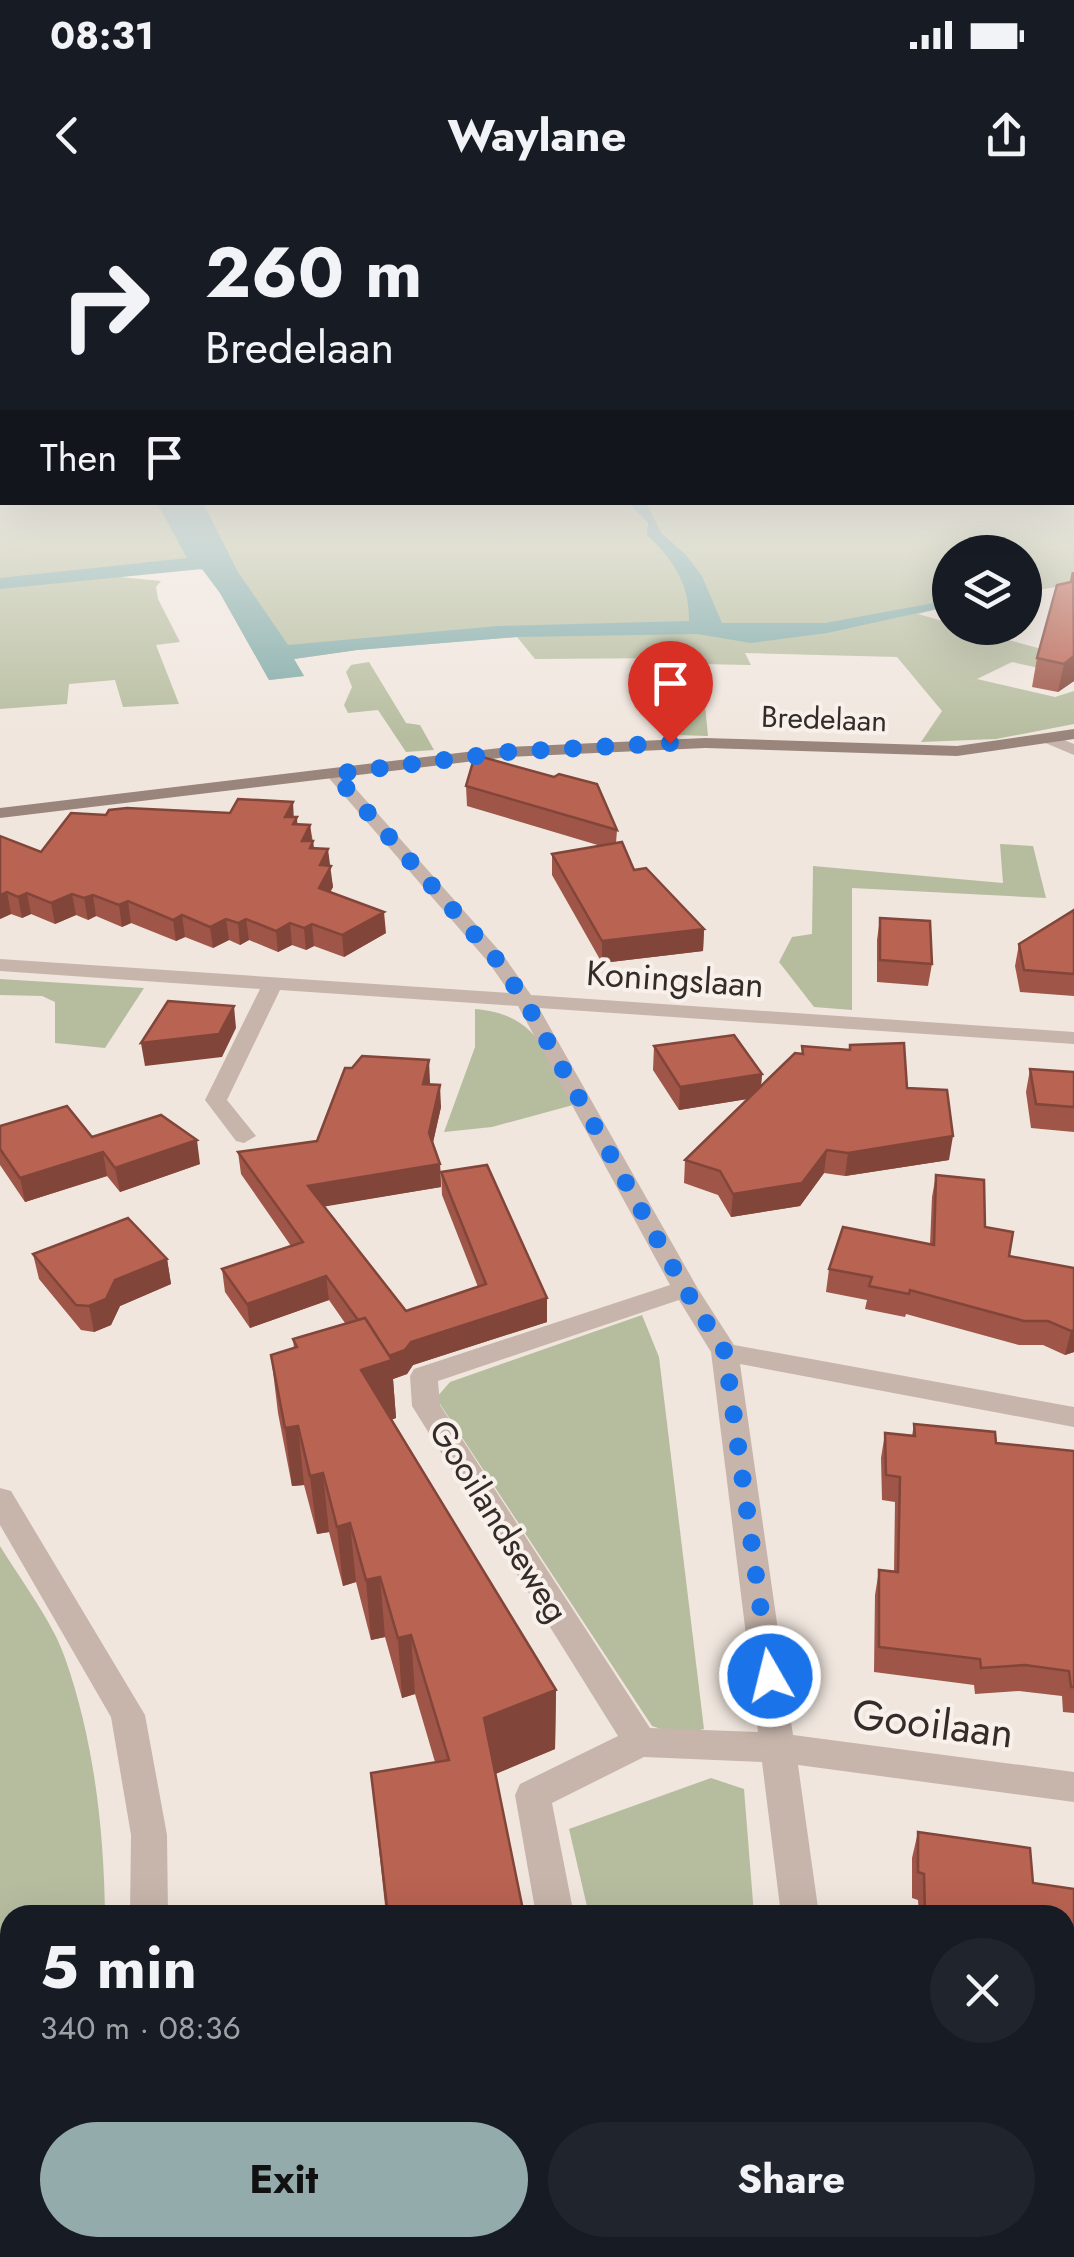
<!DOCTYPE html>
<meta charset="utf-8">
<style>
body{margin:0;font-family:Jost,sans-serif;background:#20242c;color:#f1f3f6;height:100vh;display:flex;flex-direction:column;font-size:38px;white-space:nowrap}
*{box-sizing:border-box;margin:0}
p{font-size:32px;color:#9ea1a6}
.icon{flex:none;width:55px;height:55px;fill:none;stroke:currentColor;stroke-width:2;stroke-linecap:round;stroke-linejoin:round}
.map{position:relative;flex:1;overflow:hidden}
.sheet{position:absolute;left:0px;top:1705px;width:1075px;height:352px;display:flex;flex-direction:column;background:#171b24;border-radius:30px 30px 0 0;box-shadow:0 10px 40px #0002}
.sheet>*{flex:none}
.top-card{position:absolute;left:0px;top:0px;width:1075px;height:305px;box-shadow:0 10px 40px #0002;background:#171b24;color:#f1f3f6;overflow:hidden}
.tools{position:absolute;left:932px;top:335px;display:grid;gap:20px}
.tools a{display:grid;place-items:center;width:110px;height:110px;border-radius:50%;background:#171b24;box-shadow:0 10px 40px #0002;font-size:50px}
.pin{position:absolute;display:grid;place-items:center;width:85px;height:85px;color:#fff;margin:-102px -42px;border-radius:50% 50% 50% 0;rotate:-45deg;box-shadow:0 0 10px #0007}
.pin .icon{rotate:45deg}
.me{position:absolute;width:110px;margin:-55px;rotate:352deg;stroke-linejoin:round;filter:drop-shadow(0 0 8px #0008)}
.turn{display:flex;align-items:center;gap:35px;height:210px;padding:0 40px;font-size:45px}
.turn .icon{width:130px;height:130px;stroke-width:2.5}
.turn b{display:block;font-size:70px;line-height:85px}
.then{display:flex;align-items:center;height:95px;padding:0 40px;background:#0003;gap:20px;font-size:38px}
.round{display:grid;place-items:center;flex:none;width:105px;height:105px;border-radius:52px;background:#20242c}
.headline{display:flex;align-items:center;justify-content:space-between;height:170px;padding:0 40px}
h1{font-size:60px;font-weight:700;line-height:75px}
.cta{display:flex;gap:20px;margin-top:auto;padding:20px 40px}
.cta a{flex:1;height:115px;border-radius:60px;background:#94abac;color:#111;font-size:40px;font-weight:700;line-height:115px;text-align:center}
.cta a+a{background:#20242c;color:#f1f3f6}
.status{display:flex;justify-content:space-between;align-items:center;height:70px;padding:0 50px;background:#171b24;direction:ltr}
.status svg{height:28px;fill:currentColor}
header{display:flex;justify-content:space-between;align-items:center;height:130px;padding:0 40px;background:#171b24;font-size:45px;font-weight:700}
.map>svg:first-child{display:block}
.green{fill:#b6bd9f}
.water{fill:#80aaa8}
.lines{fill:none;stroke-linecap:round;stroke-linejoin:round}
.street{fill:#c7b5ab;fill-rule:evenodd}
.secondary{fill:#9a857c;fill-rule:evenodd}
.wall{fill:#9f5547}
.shaded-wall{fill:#824539}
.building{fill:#b96352;stroke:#824539;stroke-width:2.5}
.route{stroke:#1a73e8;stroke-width:18;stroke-dasharray:0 32.4}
.labels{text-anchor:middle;stroke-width:8;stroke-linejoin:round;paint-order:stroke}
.far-street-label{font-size:30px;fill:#352c29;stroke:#f8f0ea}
.street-label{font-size:35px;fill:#352c29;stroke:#f8f0ea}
.near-street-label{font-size:42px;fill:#352c29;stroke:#f8f0ea}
</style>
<div class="status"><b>08:31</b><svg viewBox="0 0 49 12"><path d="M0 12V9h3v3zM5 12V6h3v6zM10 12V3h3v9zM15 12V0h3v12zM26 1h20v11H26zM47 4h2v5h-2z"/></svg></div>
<header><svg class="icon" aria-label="back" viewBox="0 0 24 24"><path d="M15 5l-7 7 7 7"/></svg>Waylane<svg class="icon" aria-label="share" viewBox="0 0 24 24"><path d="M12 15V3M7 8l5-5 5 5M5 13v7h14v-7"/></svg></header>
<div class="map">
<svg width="1074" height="2057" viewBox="0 0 1074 2057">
<rect width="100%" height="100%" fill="#f0e6de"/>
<g class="green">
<polygon points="0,249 2,302 1072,302 1074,249 1074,384 1025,392 1025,352 950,352 950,406 918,414 950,423 950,428 965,428 1074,458 1057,472 1012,462 977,479 1055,497 1074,491 1074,524 996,539 921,542 942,511 897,457 745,453 751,465 701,464 708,536 677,535 678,485 673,458 535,459 517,437 357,450 294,459 304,476 269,480 220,393 203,370 191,368 120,377 161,381 156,387 158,399 180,442 156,445 179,504 123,507 115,480 69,484 67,504 0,509"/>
<polygon points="369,462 406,523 420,525 434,550 406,552 378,510 348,513 344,505 352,487 346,472 351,465"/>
<polygon points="1000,644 1033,646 1046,698 852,688 852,810 814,807 779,762 792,737 812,734 813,666 1003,683"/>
<polygon points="0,779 144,788 105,848 55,843 55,802 42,796 0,795"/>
<path d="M 475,809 C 538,814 548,855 573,905 L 492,927 L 444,932 L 475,847 Z"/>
<polygon points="642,1115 659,1157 704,1529 679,1535 652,1526 436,1198 450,1182"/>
<path d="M 0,1346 C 20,1379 53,1422 65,1458 C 94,1540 104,1630 105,1715 L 10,1715 L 10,2048 L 53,2048 L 51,2057 L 0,2057 Z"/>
<polygon points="711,1578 744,1589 754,1715 589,1715 569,1629"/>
<polygon points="667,2048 779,2048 780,2057 670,2057"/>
</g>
<path class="water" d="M 203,303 L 238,372 L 288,445 L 498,426 L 689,421 C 690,385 673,359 647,335 L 648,323 L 629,303 L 647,304 L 661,333 L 686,355 L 702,376 L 722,423 L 825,423 L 950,400 L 950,406 L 827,433 L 751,443 L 697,434 L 517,437 L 357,450 L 294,459 L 304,476 L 269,480 L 220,393 L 202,369 L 0,389 L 0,378 L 187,358 L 157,303 Z"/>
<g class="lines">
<g class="street">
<polygon points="1049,534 1074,544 1074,555 1043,542 1043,536"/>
<path d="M 334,569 L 340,571 L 503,755 L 531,795 L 1074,832 L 1074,844 L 539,808 L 698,1089 L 734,1145 L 1074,1207 L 1074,1227 L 740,1164 L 793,1535 L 1074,1572 L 1074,1602 L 798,1565 L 819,1715 L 781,1715 L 762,1562 L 644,1557 L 552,1603 L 574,1715 L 536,1715 L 515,1595 L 520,1584 L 618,1536 L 412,1206 L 410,1176 L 414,1169 L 670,1085 L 518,806 L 280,790 L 227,900 L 256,936 L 244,943 L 236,941 L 205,900 L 260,789 L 0,771 L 0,759 L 510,793 L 489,763 L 328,577 L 328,571 ZM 679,1100 L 711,1152 L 758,1532 L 650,1528 L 440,1205 L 438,1181 Z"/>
<polygon points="0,1288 11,1291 145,1515 167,1635 168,1715 130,1715 131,1635 111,1517 0,1325"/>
<polygon points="72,2048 116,2048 114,2057 70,2057"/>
<polygon points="604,2048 648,2048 650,2057 606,2057"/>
<polygon points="818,2048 862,2048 863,2057 819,2057"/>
</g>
<polygon class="secondary" points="1074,529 1074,539 957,556 705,548 508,557 0,618 0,608 508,547 705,538 957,546"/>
</g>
<g class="wall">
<polygon points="1057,385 1074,481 1058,492 1032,487 1037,458"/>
<polygon points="466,586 617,630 616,643 634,670 704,729 703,751 602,763 552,675 552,654 601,646 467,606"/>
<polygon points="106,615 294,617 297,624 310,625 314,648 329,666 333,687 330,692 386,733 344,757 314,746 306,750 292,745 278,752 249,740 240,745 229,740 213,748 185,737 176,741 131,723 122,727 96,716 88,720 76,715 55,724 31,714 22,718 11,714 0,719 0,636 41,652"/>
<polygon points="1074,710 1074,796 1020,792 1015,766 1019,744"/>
<polygon points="880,718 932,764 928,786 877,782 877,740"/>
<polygon points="654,846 762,874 761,886 802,854 802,846 907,888 949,960 845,976 824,973 800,1006 731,1017 718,995 684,983 685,960 747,899 679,910 653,870"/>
<polygon points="1030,869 1074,872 1074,932 1031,928 1026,892"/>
<polygon points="430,882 430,884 441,907 433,943 440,964 441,987 324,1006 406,1111 478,1087 442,995 441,972 547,1122 413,1165 407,1174 393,1179 396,1218 391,1220 556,1490 555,1549 495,1574 524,1715 386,1715 371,1573 435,1562 415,1494 402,1498 385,1437 371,1440 356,1382 343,1386 329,1332 317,1334 304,1285 292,1286 278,1213 271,1155 294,1148 293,1139 345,1123 329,1100 250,1128 225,1092 222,1069 291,1046 241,974 238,952 317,941"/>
<polygon points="0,926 92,937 200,964 120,992 107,976 25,1002 0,965"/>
<polygon points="936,975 985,1027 1009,1056 1074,1068 1074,1152 1065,1155 1043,1145 1019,1145 906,1114 905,1117 865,1109 867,1100 826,1092 829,1069 930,1044 932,997"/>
<polygon points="33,1054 167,1059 171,1084 120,1106 111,1125 94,1132 81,1130 39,1079"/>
<polygon points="914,1224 996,1243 1074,1251 1074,1513 1063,1512 1062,1496 1019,1491 975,1494 974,1485 874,1472 875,1395 879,1370 894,1372 895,1302 882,1300 881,1258 885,1233 912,1236"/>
<polygon points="918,1632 1033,1683 1074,1689 1074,1795 1065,1793 1065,1715 919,1715 918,1700 912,1698 912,1658"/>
<polygon points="1065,1851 1074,1852 1074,1986 1065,1986"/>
</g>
<g class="shaded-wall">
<polygon points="1074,456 1074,481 1058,492 1064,464"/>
<polygon points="293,602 294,621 297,617 298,637 285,617"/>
<polygon points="310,625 312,644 313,641 315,662 302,641"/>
<polygon points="328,649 333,687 321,709 320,665"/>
<polygon points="7,692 11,714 0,719 0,695"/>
<polygon points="27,693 31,714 22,718 18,697"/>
<polygon points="72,694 76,715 55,724 51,703"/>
<polygon points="93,695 96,716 88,720 84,698"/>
<polygon points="128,701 131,723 122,727 119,705"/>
<polygon points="384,712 386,733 344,757 342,735"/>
<polygon points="182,715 185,737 176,741 173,720"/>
<polygon points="226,719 229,740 213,748 210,727"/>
<polygon points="246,719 249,740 240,745 238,723"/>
<polygon points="290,723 292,745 278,752 276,731"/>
<polygon points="312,724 314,746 306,750 304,728"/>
<polygon points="704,729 703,751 602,763 602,741"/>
<polygon points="234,806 236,828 222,857 145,866 141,843"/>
<polygon points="429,860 430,882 424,906 423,884"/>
<polygon points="762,874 760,897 679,910 680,887"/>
<polygon points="440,885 441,907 430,955 429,933"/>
<polygon points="953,936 949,960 845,976 848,953"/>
<polygon points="197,940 200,964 120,992 115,968"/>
<polygon points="827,950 824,973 800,1006 731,1017 733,994"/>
<polygon points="103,952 107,976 25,1002 20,978"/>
<polygon points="440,964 441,987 310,1009 308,986"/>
<polygon points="167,1059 171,1084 120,1106 111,1125 94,1132 89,1106 115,1080"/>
<polygon points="326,1076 329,1100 250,1128 247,1104"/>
<polygon points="547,1098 547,1122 413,1165 407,1174 393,1179 396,1218 365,1228 361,1170 411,1142"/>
<polygon points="1074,1130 1074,1152 1065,1155 1071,1131"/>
<polygon points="298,1226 304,1285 292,1286 285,1228"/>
<polygon points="323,1273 329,1332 317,1334 310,1276"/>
<polygon points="350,1323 356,1382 343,1386 337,1327"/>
<polygon points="380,1377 385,1437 371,1440 366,1380"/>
<polygon points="411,1435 415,1494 402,1498 398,1438"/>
<polygon points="556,1490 555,1549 486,1578 484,1518"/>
</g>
<g class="building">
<polygon points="1073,372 1074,456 1064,464 1037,458 1057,385 1071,382"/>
<polygon points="475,555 554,577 559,574 597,584 617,630 466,586"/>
<polygon points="238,599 293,602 285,617 297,617 293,624 310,625 302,641 313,641 310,648 328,649 320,665 331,666 319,688 384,712 342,735 312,724 304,728 290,723 276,731 246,719 238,723 226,719 210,727 182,715 173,720 128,701 119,705 93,695 84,698 72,694 51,703 27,693 18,697 7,692 0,695 0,636 41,652 71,613 106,615 109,610 127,608 230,613"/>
<polygon points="622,642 634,670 646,668 704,729 602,741 552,654"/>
<polygon points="1074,710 1074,774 1024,770 1019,744"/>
<polygon points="880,718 930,721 932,764 880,760"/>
<polygon points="168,801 234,806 219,834 141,843"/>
<polygon points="734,835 762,874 680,887 654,846"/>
<polygon points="904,843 907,888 947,890 953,936 848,953 827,950 802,983 733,994 720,971 685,960 795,853 803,854 802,846 850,850 850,845"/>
<polygon points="362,856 429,860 423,884 440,885 429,933 440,964 308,986 406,1111 486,1084 441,972 487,965 547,1098 411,1142 405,1150 389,1156 365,1118 358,1120 326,1076 247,1104 222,1069 303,1042 238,952 317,941 345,868 352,868"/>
<polygon points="1030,869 1074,872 1074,907 1036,904"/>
<polygon points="67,906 92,937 161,915 197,940 115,968 103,952 20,978 0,949 0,926"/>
<polygon points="936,975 984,980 985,1027 1013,1032 1009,1056 1074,1068 1074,1130 1071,1131 1048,1121 1024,1121 910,1090 909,1094 869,1086 872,1077 829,1069 843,1027 934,1045"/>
<polygon points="128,1018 167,1059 115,1080 106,1099 89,1106 76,1105 33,1054"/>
<polygon points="365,1118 392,1160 361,1170 556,1490 484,1518 524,1715 388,1715 371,1573 449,1560 411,1435 398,1438 380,1377 366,1380 350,1323 337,1327 323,1273 310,1276 298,1226 285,1228 271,1155 297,1147 293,1139"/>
<polygon points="914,1224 995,1232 996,1243 1074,1251 1074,1487 1071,1487 1069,1471 1025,1465 981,1468 980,1459 879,1447 879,1370 898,1372 900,1277 886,1275 885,1233 915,1236"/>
<polygon points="918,1632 1030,1648 1033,1683 1074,1689 1074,1767 1065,1766 1065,1715 925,1715 924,1674 918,1672"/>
<polygon points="1065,1851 1074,1852 1074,1960 1065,1959"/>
<polygon points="494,2048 592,2048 594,2057 450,2057"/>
</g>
<linearGradient id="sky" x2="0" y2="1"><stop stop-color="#7eb0ce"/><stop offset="0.46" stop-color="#f8f4f0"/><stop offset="1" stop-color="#f8f4f0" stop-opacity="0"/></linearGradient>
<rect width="1074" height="537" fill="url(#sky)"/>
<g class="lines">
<polyline class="route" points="670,543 508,552 334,574 496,759 525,801 685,1089 725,1152 770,1476"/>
</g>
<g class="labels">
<g class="far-street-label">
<text transform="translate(824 519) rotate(2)" y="10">Bredelaan</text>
</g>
<g class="street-label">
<text transform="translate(675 779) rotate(4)" y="12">Koningslaan</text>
<text transform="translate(499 1321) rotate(58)" y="12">Gooilandseweg</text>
</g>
<g class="near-street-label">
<text transform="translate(933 1523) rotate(7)" y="15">Gooilaan</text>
</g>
</g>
</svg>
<div class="tools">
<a><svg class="icon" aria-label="layers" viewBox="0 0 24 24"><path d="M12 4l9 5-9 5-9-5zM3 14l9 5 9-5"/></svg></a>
</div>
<div class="pin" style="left:670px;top:543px;background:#d93025"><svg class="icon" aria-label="arrive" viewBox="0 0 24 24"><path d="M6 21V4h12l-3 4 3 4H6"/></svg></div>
<svg class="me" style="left:770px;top:1476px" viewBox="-20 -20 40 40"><circle r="17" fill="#1a73e8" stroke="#fff" stroke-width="3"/><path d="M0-11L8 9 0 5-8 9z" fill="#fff"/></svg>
<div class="top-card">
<div class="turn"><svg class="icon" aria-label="right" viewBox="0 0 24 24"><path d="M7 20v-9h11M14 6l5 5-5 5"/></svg><div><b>260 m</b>Bredelaan</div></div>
<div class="then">Then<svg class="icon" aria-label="arrive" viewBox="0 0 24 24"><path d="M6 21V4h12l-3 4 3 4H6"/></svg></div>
</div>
<section class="sheet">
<div class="headline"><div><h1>5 min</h1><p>340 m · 08:36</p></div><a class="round"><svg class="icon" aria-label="close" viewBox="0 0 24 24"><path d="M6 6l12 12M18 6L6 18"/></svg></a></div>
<div class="cta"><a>Exit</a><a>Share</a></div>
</section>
</div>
